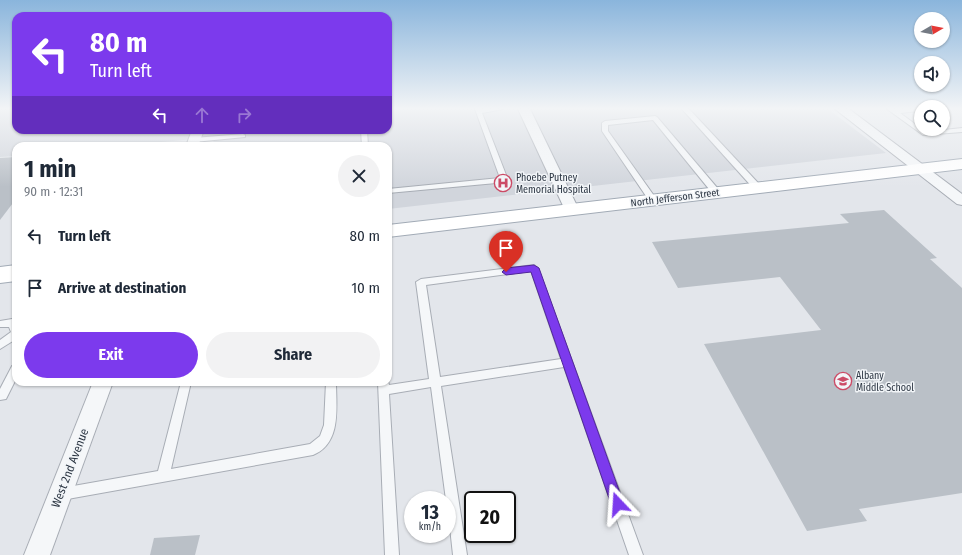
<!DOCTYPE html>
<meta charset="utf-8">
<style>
body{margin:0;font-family:"Fira Sans Condensed",sans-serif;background:#f2f2f3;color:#1f2937;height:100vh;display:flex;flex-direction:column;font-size:15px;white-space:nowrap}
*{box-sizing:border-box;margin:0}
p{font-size:13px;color:#747a83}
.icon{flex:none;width:22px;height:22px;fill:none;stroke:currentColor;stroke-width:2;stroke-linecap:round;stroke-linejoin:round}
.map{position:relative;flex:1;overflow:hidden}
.details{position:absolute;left:12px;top:142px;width:380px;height:244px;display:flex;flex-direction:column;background:#fff;border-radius:12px;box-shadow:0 1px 3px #0004}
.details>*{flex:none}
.guide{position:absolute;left:12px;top:12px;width:380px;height:122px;border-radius:12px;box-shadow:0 1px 3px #0004;background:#7c3aed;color:#fff;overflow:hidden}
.needle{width:26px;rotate:80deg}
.controls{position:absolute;left:914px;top:12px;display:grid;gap:8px}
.controls a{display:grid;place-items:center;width:36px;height:36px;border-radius:50%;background:#fff;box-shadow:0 1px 3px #0004;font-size:20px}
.speed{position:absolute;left:404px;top:491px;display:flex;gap:8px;font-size:20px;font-weight:700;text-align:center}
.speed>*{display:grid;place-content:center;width:52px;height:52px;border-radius:50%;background:#fff;box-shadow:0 1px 3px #0004;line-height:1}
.speed small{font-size:10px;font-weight:400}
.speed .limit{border:2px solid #111;border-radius:6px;background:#fff;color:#111}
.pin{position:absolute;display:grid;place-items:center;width:34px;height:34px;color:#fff;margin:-41px -17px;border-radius:50% 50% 50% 0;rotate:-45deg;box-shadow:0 0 4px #0007}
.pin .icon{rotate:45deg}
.me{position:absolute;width:44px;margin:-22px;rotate:340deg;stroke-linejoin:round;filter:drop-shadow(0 0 3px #0008)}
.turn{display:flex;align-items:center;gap:14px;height:84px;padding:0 12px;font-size:18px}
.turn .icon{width:52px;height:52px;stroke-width:2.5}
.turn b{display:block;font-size:28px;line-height:34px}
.lanes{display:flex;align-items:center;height:38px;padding:0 12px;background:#0003;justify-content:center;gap:20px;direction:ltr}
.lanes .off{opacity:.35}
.round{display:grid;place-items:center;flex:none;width:42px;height:42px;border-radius:21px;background:#f2f2f3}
.overview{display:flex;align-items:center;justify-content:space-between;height:68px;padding:0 12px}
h1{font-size:24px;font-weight:700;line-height:30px}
.button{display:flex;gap:8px;margin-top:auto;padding:8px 12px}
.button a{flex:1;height:46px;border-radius:24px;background:#7c3aed;color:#fff;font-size:16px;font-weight:700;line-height:46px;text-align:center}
.button a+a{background:#f2f2f3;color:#1f2937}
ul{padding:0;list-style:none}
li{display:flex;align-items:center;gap:12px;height:52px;padding:0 12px}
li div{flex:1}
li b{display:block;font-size:15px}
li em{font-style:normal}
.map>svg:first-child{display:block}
.built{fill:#d1d5dc}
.building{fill:#bac0c7}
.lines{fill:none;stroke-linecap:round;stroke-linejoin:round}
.lane-casing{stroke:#a8adb5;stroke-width:2}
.street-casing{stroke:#a8adb5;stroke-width:2}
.primary-casing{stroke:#a2abb6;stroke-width:2}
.lane{fill:#f5f7f9;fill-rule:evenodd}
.street{fill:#f5f7f9;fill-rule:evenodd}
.primary{fill:#fff;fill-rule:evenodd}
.route{fill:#7c3aed;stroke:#51269a}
.labels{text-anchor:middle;stroke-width:3;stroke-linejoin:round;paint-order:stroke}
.poi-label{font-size:10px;fill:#2b3542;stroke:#f2f5f8;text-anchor:start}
.street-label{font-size:10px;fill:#2b3542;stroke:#f2f5f8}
.near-street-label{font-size:12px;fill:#2b3542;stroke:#f2f5f8}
</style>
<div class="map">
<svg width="962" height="555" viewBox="0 0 962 555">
<rect width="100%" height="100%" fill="#e3e6eb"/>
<polygon class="built" points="0,109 16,109 16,130 388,130 388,109 828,109 886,153 388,209 388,146 212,146 215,137 120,146 16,146 16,156 0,157"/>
<g class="building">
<polygon points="16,157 16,199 0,220 0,158"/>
<polygon points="884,210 937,258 930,259 962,288 962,493 859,509 867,521 807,531 704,344 821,330 780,277 678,288 652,242 849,223 840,214"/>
<polygon points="200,535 195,555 150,555 154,538"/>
</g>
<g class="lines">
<defs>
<g id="lane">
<polygon points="475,109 503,109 482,113 508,180 507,182 388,193 388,189 500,178"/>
<polygon points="682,109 689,109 760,185 760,189 754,189"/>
<polygon points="887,109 921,109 919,111 900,113 926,132 962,128 962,132 923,135"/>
<polygon points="655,116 657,117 719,190 719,194 713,194 653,120 608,125 608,131 657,200 653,202 650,202 602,131 602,123 605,121"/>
<polygon points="361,130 367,130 368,146 362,146"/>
<polygon points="243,134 245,135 245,137 194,142 191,140 194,138"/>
<path d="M 534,265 L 538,268 L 643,555 L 629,555 L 564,367 L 441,386 L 467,555 L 453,555 L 447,500 L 446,500 L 431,387 L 389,394 L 399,555 L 385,555 L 378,382 L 388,381 L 389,385 L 429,379 L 416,282 L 421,279 ZM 531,271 L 561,359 L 440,377 L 426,285 Z"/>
<polygon points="12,319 16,321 16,339 0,349 0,340 11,332 9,327 0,327 0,321"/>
<polygon points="16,365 16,379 6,399 0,400 0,389 12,366"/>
<path d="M 181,382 L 191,382 L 171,469 L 310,444 L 320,436 L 324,425 L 326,382 L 336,382 C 336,407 342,443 313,455 L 62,500 L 58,498 L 56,494 L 58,490 L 62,488 L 158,471 Z"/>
</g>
<g id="street">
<polygon points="518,109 530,109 579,210 577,213 572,215 567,213 565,210"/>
<polygon points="835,109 849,109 962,194 962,205 957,204"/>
<polygon points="192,130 204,130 198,146 186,146"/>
<polygon points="93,382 113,382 50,555 24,555"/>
</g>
<g id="primary">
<polygon points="962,159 962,169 388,237 388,225"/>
<polygon points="16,265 16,281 0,283 0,267"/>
</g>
</defs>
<use href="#lane" class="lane-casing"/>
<use href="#street" class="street-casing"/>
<use href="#primary" class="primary-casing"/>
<use href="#lane" class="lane"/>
<use href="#street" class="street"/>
<use href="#primary" class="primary"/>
</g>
<linearGradient id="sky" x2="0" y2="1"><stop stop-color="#8ab5dc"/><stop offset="0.58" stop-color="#f2f4f6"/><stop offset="1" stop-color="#f2f4f6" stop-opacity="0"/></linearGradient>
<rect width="962" height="187" fill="url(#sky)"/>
<polygon class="route" points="534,265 539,268 624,504 622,508 618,510 613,508 611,504 531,272 506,275 502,272 506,268"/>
<defs>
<symbol id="hospital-ring" viewBox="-11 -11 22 22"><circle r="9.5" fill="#f2f5f8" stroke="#cc4b66" stroke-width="1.5"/><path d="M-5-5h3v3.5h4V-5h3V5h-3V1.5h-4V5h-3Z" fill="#cc4b66"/></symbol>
<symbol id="school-ring" viewBox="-11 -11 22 22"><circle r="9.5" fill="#f2f5f8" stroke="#cc4b66" stroke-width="1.5"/><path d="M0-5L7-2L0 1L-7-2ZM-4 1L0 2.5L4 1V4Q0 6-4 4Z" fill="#cc4b66"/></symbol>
</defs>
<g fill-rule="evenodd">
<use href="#hospital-ring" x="493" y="173" width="20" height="20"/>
<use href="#school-ring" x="833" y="371" width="20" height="20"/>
</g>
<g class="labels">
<g class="poi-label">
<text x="516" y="181">Phoebe Putney<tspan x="516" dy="12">Memorial Hospital</tspan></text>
<text x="856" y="379">Albany<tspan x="856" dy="12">Middle School</tspan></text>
</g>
<g class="street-label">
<text transform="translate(675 197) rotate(-7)" y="4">North Jefferson Street</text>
</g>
<g class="near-street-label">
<text transform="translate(70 468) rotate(-69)" y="4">West 2nd Avenue</text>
</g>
</g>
</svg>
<div class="controls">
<a><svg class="needle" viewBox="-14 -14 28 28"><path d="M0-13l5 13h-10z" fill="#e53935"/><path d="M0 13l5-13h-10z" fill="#747a83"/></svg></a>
<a><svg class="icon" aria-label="sound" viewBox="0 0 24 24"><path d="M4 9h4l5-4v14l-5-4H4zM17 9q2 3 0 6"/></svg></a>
<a><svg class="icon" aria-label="search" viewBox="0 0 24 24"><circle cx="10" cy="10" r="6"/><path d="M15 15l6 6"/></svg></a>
</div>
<div class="speed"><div>13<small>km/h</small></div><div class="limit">20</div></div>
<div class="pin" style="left:506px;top:272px;background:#d93025"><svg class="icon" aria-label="arrive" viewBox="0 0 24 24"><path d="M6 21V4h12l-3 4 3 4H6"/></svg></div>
<svg class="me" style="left:618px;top:504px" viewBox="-20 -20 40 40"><path d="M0-17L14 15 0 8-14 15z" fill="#7c3aed" stroke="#fff" stroke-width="4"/></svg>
<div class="guide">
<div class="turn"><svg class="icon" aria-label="left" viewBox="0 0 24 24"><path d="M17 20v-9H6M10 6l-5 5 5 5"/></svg><div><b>80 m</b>Turn left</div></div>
<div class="lanes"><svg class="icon" aria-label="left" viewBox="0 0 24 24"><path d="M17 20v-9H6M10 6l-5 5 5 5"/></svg><svg class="icon off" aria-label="ahead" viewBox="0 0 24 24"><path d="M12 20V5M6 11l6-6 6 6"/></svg><svg class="icon off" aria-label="right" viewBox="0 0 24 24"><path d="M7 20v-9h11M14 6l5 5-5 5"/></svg></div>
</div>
<section class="details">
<div class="overview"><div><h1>1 min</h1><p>90 m · 12:31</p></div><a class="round"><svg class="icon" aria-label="close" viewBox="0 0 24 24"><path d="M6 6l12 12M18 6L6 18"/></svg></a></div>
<ul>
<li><svg class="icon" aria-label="left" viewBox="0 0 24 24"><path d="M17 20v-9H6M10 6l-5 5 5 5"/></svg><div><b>Turn left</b></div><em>80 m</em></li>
<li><svg class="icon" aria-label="arrive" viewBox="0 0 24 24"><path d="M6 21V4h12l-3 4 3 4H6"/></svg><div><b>Arrive at destination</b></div><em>10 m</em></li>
</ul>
<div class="button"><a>Exit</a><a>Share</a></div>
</section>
</div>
